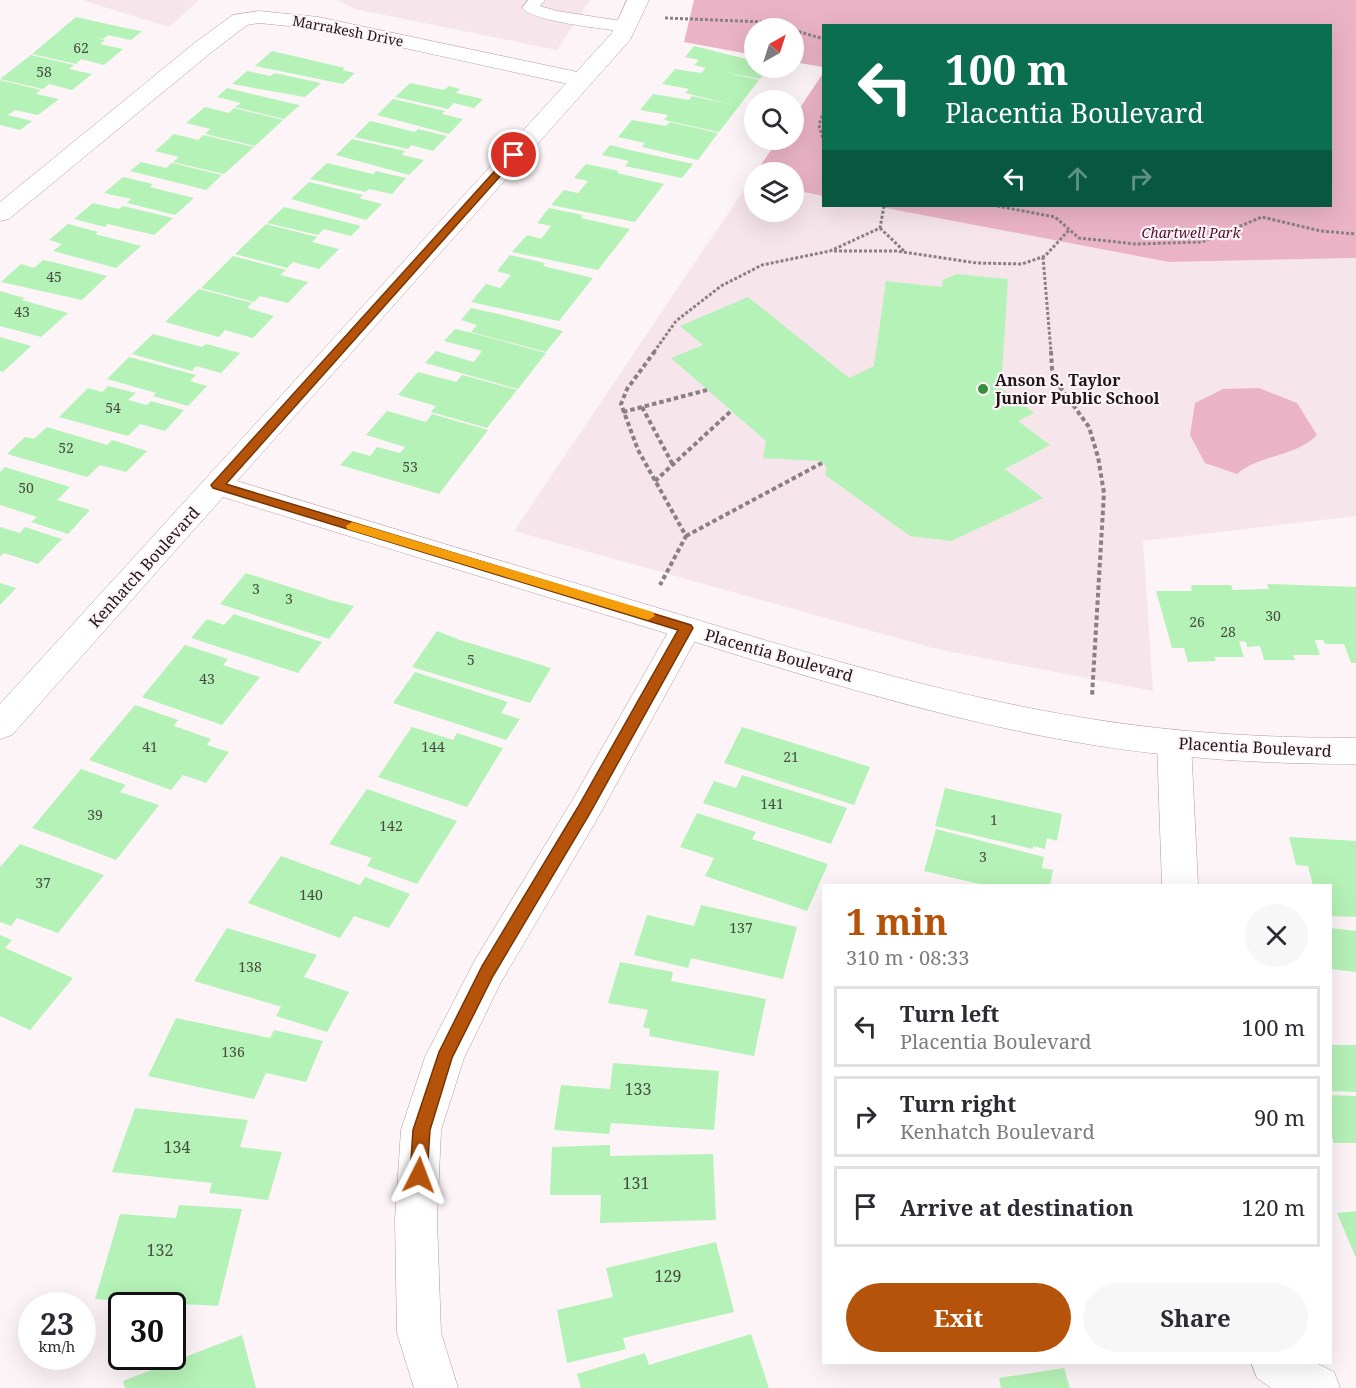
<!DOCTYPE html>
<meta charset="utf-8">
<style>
body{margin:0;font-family:"Noto Serif",serif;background:#f7f7f7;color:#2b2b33;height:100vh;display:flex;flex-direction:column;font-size:22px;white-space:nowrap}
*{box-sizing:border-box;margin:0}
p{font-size:20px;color:#7c7c81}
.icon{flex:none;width:33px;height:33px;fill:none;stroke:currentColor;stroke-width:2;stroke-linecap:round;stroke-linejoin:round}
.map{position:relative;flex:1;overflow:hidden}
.sheet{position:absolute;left:822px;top:884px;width:510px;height:480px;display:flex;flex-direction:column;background:#fff;border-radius:0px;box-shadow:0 6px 24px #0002}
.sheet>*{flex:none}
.hud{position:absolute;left:822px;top:24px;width:510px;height:183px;border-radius:0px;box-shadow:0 6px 24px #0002;background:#0b6e4f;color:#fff;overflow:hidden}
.needle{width:39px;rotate:39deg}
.fabs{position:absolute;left:744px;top:18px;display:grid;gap:12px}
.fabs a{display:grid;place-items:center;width:60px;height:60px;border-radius:50%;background:#fff;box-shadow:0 6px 24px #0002;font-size:30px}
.speed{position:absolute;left:18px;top:1292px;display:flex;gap:12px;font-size:30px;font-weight:700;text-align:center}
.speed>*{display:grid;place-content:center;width:78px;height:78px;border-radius:50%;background:#fff;box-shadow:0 6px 24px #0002;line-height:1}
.speed small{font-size:15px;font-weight:400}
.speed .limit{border:3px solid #111;border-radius:9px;background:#fff;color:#111}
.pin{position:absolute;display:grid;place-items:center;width:51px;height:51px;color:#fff;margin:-26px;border:3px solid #fff;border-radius:50%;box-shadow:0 2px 6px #0007}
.me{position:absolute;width:66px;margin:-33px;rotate:3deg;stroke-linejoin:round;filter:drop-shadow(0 0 4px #0008)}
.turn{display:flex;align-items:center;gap:21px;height:126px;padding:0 24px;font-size:27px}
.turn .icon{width:78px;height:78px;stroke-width:2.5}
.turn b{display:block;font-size:42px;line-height:51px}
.lanes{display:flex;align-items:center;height:57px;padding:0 24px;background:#0003;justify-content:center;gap:30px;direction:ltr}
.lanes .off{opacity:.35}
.round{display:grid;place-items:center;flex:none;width:63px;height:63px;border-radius:32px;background:#f7f7f7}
.overview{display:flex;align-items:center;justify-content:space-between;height:102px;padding:0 24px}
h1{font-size:36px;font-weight:700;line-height:45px;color:#b45309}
.cta{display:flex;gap:12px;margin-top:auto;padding:12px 24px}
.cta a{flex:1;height:69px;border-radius:36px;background:#b45309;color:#fff;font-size:24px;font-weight:700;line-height:69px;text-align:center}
.cta a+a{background:#f7f7f7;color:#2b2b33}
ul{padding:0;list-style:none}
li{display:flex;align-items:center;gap:18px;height:81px;margin:0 12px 9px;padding:0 12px;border:3px solid #e1e1e2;border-radius:0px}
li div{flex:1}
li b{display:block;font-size:22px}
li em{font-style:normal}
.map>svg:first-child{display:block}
.built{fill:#f6e5ea}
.green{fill:#ebb4c6}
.building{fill:#b5f2b7}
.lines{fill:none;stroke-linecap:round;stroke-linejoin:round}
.service-casing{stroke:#b897a1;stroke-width:1}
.minor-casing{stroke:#b897a1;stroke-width:1}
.tertiary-casing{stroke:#b897a1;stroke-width:1}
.path-far1{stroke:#8a8083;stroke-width:3;stroke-dasharray:3 2;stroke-linecap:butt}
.path{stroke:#8a8083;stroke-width:4;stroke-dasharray:4.5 3;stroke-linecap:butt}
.service{fill:#fff;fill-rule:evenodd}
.minor{fill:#fff;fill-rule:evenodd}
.tertiary{fill:#fff;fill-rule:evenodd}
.route{fill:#b45309;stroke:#753606;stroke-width:1.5}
.slow{fill:#f59e0b}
.poi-dot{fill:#348e3f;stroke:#fcf4f6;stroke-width:2}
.labels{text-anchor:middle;stroke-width:4.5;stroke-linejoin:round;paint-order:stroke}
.far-street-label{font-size:14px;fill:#211519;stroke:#fcf4f6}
.number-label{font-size:14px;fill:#464c40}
.far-park-label{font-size:14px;font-style:italic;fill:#530c2d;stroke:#fcf4f6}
.poi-label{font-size:16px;font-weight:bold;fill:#211519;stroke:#fcf4f6;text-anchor:start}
.street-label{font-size:16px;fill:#211519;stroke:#fcf4f6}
.near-number-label{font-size:16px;fill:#464c40}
</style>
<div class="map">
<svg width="1356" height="1388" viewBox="0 0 1356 1388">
<rect width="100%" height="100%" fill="#fcf4f6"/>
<g class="built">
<polygon points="82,0 199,0 169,27"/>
<polygon points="337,0 590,0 557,50 355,9"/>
<polygon points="750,181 754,182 754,212 794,212 794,190 823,196 824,206 875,206 1169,262 1356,258 1356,516 1143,541 1153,691 937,649 514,531"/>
</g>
<g class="green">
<polygon points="694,0 1356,0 1356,258 1169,262 875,206 1330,206 1330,26 824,26 823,67 794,62 794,28 754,28 754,55 684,42"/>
<polygon points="823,73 823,196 794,190 794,172 756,172 778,140 794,140 794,117"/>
<path d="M 1259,388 L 1297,403 L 1317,435 C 1294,458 1262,453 1237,474 L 1205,463 L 1190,435 L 1195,403 L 1223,389 Z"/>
</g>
<g class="building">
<polygon points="76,17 125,28 142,31 131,40 108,35 103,39 92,37 105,40 100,44 123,49 104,65 81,59 76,64 32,54"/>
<polygon points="694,46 754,61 754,68 769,68 760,79 719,71 759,80 719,132 664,120 668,115 640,110 653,94 689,100 692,96 734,105 685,93 689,89 662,84 675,69 701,73 706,68 694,65 699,60 685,57"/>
<polygon points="272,51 345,68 342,70 355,73 343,84 255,66"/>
<polygon points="31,55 74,65 69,69 92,74 72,90 49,84 43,89 0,79"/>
<polygon points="247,71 270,76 275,73 321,83 305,97 232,84"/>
<polygon points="0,80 41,90 36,94 59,99 38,115 15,110 8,115 32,121 20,130 0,125"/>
<polygon points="410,83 444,90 449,86 460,89 456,93 483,99 474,108 454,103 448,109 395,97"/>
<polygon points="227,88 290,103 300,105 284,119 235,107 241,103 217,97"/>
<polygon points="393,99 445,111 442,114 463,119 449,134 377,115"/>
<polygon points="205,107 229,113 234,108 283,120 255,146 205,134 210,129 186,123"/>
<polygon points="632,120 666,126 670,122 718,133 698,160 642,147 645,143 618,137"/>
<polygon points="370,121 415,132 418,129 447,136 433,151 411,145 408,149 354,137"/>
<polygon points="174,134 198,140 203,135 254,147 224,174 173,162 179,157 155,151"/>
<polygon points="352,139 405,151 402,155 424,160 409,175 336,155"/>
<polygon points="610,145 630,150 693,164 682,178 625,166 629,161 602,155"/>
<polygon points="141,162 166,168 172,163 222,175 206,190 130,171"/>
<polygon points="327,163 373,174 376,171 406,178 392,194 369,189 365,192 310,179"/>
<polygon points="586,164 619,171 617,173 664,184 635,222 551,205 564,190 578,193 588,181 574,178"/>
<polygon points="123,177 153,184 150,187 194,198 175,215 127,203 131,199 104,193"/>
<polygon points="309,182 363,195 359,198 382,204 366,220 291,199"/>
<polygon points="93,203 119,209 123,206 173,218 154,235 108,224 105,227 74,219"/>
<polygon points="284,207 342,221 361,226 351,236 324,229 318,235 267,223"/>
<polygon points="549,208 583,215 581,218 630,229 598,270 512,252 527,235 541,239 551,226 537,223"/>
<polygon points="68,224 98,232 95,234 141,246 116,268 53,251 62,244 49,240"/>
<polygon points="266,224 317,237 312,242 339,249 319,269 293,262 287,268 235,254"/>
<polygon points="510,255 545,263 543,266 593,278 559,321 471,302 486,284 500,288 511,275 497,271"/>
<polygon points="233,256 286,270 280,275 308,282 288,303 260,296 254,302 201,288"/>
<polygon points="43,260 57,263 107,276 82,300 1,282 21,264 34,268"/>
<polygon points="956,274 1008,279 1001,388 1034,413 1018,421 1050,445 1005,469 1043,498 951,541 910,536 825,475 827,467 820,461 763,458 766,441 671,358 703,345 680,326 748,297 849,378 874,366 886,281 942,287 943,280"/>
<polygon points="199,289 252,303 247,308 274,316 253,338 225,330 219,337 165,322"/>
<polygon points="0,291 24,298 22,300 68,313 41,337 0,326"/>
<polygon points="471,308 503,315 563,331 546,352 471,332 477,325 461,320"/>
<polygon points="455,329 476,334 546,353 518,389 425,363 436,351 474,362 482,351 444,341"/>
<polygon points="153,334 202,347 206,344 240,353 221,373 196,366 192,371 132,354"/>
<polygon points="0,337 31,346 3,372 0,371"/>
<polygon points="129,357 196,375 190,381 207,386 188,406 153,396 156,393 107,379"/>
<polygon points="418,372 456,382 462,375 517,390 487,428 431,412 436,406 398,395"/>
<polygon points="108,386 136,393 128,400 147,405 151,401 184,410 165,431 140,424 128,436 59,417 88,388 102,392"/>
<polygon points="387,411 426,422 432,414 488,430 439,494 340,465 353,451 370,456 377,447 400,453 405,447 366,435"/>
<polygon points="47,427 107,445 112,440 147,451 126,472 100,465 87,477 7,454 25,437 34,439"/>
<polygon points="5,467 70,487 57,500 90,510 68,534 31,522 37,517 0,505 0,472"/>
<polygon points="0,527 20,533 25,527 62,539 38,564 4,553 0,557"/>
<polygon points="246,573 330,600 354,606 329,639 220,604"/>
<polygon points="0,583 16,588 0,605"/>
<polygon points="1267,584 1356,587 1356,663 1351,663 1344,644 1325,644 1323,640 1315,640 1320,655 1293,655 1295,660 1264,660 1260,646 1247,647 1246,642 1239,641 1244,657 1214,657 1216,661 1188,662 1184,648 1172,648 1156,591 1192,591 1191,585 1231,585 1233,590 1269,589"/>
<polygon points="234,614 249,619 322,642 298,673 191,638 207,619 224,625"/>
<polygon points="437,631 460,640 551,668 530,703 412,667"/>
<polygon points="185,645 228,659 223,665 260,677 222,725 142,697"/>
<polygon points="415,672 508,702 501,713 520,719 506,740 393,703"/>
<polygon points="135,705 178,720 174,726 211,739 207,745 229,752 206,783 183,775 171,790 89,760"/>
<polygon points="412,727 453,740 457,733 503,748 467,807 378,777"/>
<polygon points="742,727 870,767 854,805 724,763"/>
<polygon points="81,769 126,785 120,792 159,805 116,860 32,828"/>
<polygon points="742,775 847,808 831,844 703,803 714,781 736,788"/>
<polygon points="945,788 1062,814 1057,841 1047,838 1045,849 1033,846 1033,849 935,826"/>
<polygon points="367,789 457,821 417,884 367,866 372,858 329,844"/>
<polygon points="697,813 756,832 752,839 828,864 807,911 705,876 714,858 680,847"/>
<polygon points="936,829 1044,857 1042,868 1053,870 1050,885 984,885 924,871"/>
<polygon points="1289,837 1356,841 1356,917 1330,916 1330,885 1313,885 1308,866 1296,865"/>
<polygon points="20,844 104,875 58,933 17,918 11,926 0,922 0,867"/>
<polygon points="281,856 360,885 365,877 410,894 389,928 354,916 340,938 248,903"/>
<polygon points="701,905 797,927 783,979 691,958 688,968 634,955 647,915 694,926"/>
<polygon points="227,928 317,955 304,977 349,992 327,1032 276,1016 281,1007 279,1006 194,981"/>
<polygon points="1330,928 1356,931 1356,972 1330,969"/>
<polygon points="0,935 12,940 5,948 73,978 30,1030 0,1016"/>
<polygon points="620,962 673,972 671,981 766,999 754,1056 649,1036 650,1029 643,1027 648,1010 608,1003"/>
<polygon points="176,1018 270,1038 274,1030 323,1041 306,1082 266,1073 254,1099 148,1076"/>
<polygon points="1330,1045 1356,1045 1356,1092 1330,1091"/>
<polygon points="613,1063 719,1071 714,1130 611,1123 609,1134 554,1130 561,1085 610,1089"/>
<polygon points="1330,1095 1356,1096 1356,1143 1334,1143 1330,1130"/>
<polygon points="135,1108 248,1120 240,1147 282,1152 268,1200 209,1193 212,1183 112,1172"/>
<polygon points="610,1145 610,1156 713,1154 716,1220 600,1223 601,1195 550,1195 552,1147"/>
<polygon points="179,1205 242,1209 218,1306 95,1299 120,1214 176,1218"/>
<polygon points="1356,1211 1356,1258 1337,1213"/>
<polygon points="716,1242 734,1312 623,1338 626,1349 567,1363 557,1310 613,1297 606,1268"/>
<polygon points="751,1334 769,1388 581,1388 577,1374 645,1353 649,1365"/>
<polygon points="242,1335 256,1388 125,1388 123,1381"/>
<polygon points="1064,1368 1070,1388 1001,1388 999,1378"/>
</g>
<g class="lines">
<defs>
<path id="service" d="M 528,0 L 545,0 L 540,6 L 557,11 L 628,22 L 636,27 L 628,32 C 607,29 533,22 522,8 Z"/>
<g id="minor">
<polygon points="259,11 318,17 582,73 590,75 593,80 590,85 582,87 318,29 259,23 247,25 213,51 9,219 0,221 0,202 197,41 233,15"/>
<polygon points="686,617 697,620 702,628 596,821 501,982 464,1058 441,1130 437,1220 441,1333 458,1388 414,1388 397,1333 395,1220 401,1130 425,1057 475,960 572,801 675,620"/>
<polygon points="1174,730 1186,734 1191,743 1198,885 1162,885 1157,743 1162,734"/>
<polygon points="1251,1362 1314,1362 1334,1372 1340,1388 1271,1388 1257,1378"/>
</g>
<path id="tertiary" d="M 627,0 L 649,0 L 630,40 L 237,481 C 374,523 511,564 648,605 C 794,649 940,695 1091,719 C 1178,733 1267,738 1356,738 L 1356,764 C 1268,764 1180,759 1093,745 C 944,721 800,674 656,630 C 511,586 367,542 223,497 L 12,735 L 0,739 L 0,704 L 612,33 Z"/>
</defs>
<use href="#service" class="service-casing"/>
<use href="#minor" class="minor-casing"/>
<use href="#tertiary" class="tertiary-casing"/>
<g class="path-far1">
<polyline points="665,18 765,22 824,39"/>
<polyline points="824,111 819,125 824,143"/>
<polyline points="997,206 1055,217 1079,238 1136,244 1202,242 1262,217 1321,231 1356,234"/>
<polyline points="880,228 904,251"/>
<polyline points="834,251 896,251 977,263 1022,264 1045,256 1069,230"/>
<polyline points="1043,257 1051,352"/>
<polyline points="654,352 676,321 721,286 762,265 830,251 880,228 884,206"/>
</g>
<g class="path">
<polyline points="655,351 627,389 621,404 638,450 686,536 660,585"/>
<polyline points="1051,351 1052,369 1060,387 1089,427 1098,457 1104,493 1092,696"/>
<polyline points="642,407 673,465"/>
<polyline points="623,412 707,390"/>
<polyline points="655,481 731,411"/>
<polyline points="686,536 822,463"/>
</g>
<use href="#service" class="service"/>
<use href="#minor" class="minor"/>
<use href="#tertiary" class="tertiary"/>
</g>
<polygon class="route" points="511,153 519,155 226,484 691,625 693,628 589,815 493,976 452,1058 430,1130 427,1175 425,1180 419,1183 413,1180 410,1175 413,1130 439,1052 482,966 578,807 678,630 213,488 211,485"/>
<polygon class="slow" points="352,522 653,612 655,616 648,620 347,529 346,526"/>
<circle class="poi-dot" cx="983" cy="389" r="6"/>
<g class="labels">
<g class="far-street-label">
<text transform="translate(348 31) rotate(11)" y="5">Marrakesh Drive</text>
</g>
<g class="number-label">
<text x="81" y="53">62</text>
<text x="44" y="77">58</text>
<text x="54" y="282">45</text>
<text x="22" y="317">43</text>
<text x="113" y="413">54</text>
<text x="66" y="453">52</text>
<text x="410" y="472">53</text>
<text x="26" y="493">50</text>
<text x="256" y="594">3</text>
<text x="289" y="604">3</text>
<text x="1273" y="621">30</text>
<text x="1197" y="627">26</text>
<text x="1228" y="637">28</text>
<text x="471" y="665">5</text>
<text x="207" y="684">43</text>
<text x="150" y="752">41</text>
<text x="433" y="752">144</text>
<text x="791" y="762">21</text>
<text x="772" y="809">141</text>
<text x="95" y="820">39</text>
<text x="994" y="825">1</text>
<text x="391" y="831">142</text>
<text x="983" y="862">3</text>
<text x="43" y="888">37</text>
<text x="311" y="900">140</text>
<text x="741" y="933">137</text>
<text x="250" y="972">138</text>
<text x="233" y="1057">136</text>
</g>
<g class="far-park-label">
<text x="1191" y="238">Chartwell Park</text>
</g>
<g class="poi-label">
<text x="995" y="386">Anson S. Taylor<tspan x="995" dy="18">Junior Public School</tspan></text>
</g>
<g class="street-label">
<text transform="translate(144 567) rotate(-48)" y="6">Kenhatch Boulevard</text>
<text transform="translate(779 655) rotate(16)" y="6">Placentia Boulevard</text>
<text transform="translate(1255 747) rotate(3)" y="6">Placentia Boulevard</text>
</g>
<g class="near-number-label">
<text x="638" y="1095">133</text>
<text x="177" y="1153">134</text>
<text x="636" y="1189">131</text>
<text x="160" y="1256">132</text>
<text x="668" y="1282">129</text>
</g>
</g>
</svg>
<div class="fabs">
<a><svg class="needle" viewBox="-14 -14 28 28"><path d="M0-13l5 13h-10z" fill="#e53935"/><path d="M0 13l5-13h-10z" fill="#7c7c81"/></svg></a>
<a><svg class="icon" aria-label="search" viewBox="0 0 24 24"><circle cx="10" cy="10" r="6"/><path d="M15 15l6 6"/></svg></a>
<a><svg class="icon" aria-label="layers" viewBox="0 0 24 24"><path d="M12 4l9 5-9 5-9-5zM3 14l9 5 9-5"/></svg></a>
</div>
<div class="speed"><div>23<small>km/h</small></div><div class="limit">30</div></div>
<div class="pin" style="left:514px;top:155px;background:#d93025"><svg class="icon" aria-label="arrive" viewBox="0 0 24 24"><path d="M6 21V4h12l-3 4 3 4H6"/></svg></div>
<svg class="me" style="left:419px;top:1175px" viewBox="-20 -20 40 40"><path d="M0-17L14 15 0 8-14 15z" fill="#b45309" stroke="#fff" stroke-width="4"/></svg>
<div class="hud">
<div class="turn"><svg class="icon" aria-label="left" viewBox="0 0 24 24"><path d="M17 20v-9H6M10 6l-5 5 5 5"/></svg><div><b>100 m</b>Placentia Boulevard</div></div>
<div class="lanes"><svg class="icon" aria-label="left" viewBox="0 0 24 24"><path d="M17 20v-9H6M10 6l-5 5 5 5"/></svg><svg class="icon off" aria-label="ahead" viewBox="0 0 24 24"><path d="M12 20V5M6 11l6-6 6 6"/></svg><svg class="icon off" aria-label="right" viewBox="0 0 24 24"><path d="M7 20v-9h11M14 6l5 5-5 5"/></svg></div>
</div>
<section class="sheet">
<div class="overview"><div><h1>1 min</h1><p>310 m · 08:33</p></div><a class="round"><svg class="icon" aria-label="close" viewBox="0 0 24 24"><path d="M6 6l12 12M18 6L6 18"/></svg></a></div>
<ul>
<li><svg class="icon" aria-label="left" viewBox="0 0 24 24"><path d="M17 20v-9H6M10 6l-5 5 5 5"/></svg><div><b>Turn left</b><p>Placentia Boulevard</p></div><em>100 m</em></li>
<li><svg class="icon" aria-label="right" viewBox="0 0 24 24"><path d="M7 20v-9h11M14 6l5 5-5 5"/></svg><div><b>Turn right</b><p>Kenhatch Boulevard</p></div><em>90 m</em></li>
<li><svg class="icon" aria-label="arrive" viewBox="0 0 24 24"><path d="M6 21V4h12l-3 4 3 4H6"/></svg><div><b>Arrive at destination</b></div><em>120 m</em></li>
</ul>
<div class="cta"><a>Exit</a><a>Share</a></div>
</section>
</div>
